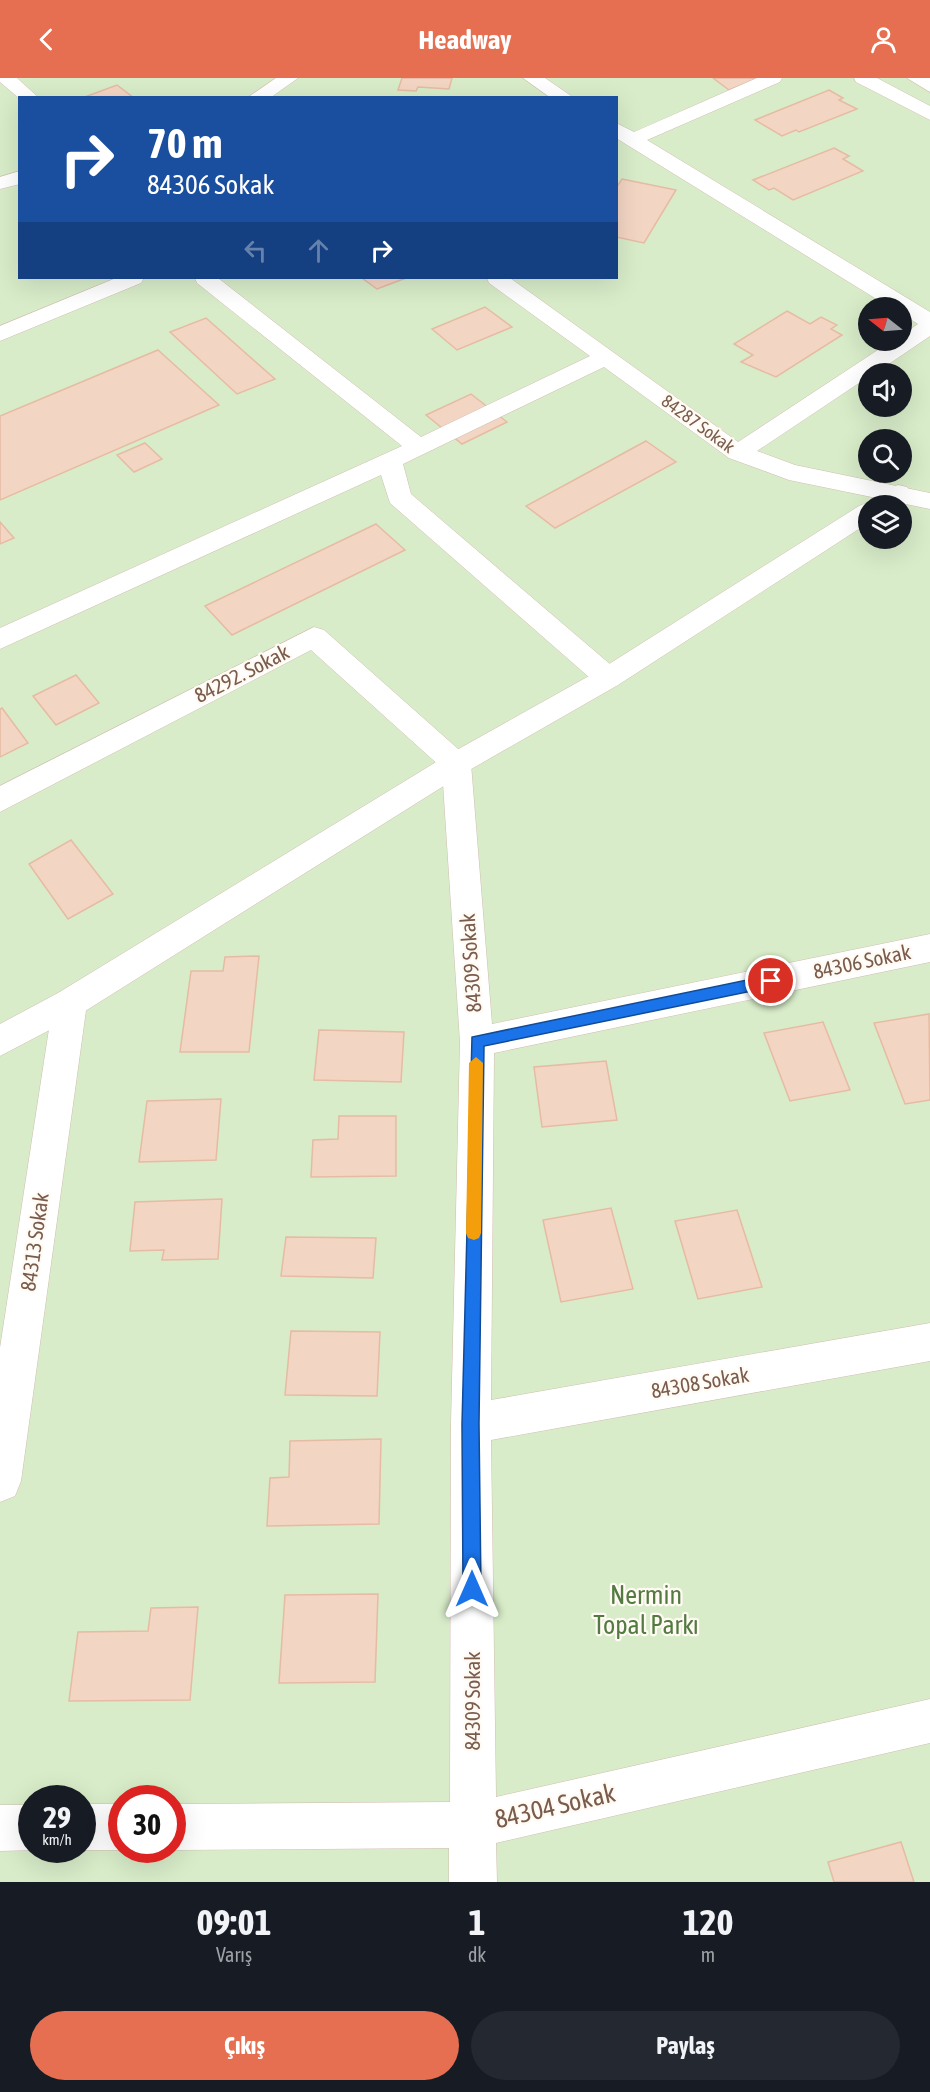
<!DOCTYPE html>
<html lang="tr">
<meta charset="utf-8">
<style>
body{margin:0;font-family:"Asap Condensed",sans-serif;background:#242831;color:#f1f3f6;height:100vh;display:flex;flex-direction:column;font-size:22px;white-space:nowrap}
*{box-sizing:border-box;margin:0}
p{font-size:20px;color:#9ea1a6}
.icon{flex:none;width:33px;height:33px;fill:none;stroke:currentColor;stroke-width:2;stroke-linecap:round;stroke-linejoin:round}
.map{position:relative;height:1804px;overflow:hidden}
.drawer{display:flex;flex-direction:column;background:#171b24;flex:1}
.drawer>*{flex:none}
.top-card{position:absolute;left:18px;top:18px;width:600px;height:183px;border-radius:0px;box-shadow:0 6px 24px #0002;background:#1a4fa0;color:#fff;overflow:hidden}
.needle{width:39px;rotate:287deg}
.fabs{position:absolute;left:858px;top:219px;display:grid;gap:12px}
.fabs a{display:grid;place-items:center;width:54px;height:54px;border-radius:50%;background:#171b24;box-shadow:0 6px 24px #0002;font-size:30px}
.speed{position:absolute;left:18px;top:1707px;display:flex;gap:12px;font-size:30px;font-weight:700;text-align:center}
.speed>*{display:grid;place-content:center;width:78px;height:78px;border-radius:50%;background:#171b24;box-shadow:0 6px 24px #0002;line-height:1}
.speed small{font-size:15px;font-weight:400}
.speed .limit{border:9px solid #d22;background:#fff;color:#111}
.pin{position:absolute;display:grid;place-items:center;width:51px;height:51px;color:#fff;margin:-26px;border:3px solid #fff;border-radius:50%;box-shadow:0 2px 6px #0007}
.me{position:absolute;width:66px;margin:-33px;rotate:0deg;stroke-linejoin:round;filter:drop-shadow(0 0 4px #0008)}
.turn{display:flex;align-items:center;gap:21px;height:126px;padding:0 30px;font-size:27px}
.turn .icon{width:78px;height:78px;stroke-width:2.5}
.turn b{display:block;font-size:42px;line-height:51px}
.lanes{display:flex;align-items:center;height:57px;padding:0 30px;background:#0003;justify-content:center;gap:30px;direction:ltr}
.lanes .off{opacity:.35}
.eta{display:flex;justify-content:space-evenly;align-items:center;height:102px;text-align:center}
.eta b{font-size:36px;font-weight:700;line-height:42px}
.button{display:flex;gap:12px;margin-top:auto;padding:12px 30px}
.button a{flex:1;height:69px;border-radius:36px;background:#e76f51;color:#fff;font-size:24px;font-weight:700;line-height:69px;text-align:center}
.button a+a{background:#242831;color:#f1f3f6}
header{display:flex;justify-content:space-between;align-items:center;height:78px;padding:0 30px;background:#e76f51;color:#fff;font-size:27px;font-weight:700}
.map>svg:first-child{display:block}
.green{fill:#d8ecc9;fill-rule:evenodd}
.building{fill:#f3d5c3;stroke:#e6bba3;stroke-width:1.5}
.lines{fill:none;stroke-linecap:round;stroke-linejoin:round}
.minor-casing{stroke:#d1beb0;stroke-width:1}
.tertiary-casing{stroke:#d1beb0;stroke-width:1}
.secondary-casing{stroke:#d6c0b0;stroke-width:1}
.minor{fill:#fff;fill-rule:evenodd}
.tertiary{fill:#fff;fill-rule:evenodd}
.secondary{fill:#fff;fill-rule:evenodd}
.route{fill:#1a73e8;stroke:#114b97;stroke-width:1.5}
.slow{fill:#f59e0b}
.labels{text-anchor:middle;stroke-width:4.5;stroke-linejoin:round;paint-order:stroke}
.far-street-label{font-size:18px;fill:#7a5c4d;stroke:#fffaf3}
.street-label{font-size:21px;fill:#7a5c4d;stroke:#fffaf3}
.near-park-label{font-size:26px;fill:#537a41;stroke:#fffaf3}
.near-street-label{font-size:26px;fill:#7a5c4d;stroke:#fffaf3}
</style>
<header><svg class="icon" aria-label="back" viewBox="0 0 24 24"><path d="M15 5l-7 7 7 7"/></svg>Headway<svg class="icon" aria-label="person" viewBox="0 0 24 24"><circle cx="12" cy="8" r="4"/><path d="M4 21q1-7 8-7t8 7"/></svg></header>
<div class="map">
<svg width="930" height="1804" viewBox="0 0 930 1804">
<rect width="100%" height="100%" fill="#fdf6ec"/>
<path class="green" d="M 0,0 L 930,0 L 930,1804 L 0,1804 ZM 20,20 L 616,20 L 616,200 L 20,200 ZM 868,230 L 902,230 L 902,262 L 868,262 ZM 868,296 L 902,296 L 902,328 L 868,328 ZM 868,362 L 902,362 L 902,394 L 868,394 ZM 868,428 L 902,428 L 902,460 L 868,460 ZM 32,1720 L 82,1720 L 82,1772 L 32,1772 ZM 122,1720 L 172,1720 L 172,1772 L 122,1772 Z"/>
<g class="building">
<polygon points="402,0 452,0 449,11 418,9 416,13 398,12"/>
<polygon points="713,0 759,0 729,12"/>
<polygon points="117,7 134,20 82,20"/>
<polygon points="829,12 843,20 839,22 857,31 799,54 796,52 782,58 755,42"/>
<polygon points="834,70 849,78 843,81 863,93 793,122 774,110 769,112 753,102"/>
<polygon points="622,101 676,112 644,165 616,159 616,110"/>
<polygon points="362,200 406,200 377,211"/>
<polygon points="485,229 512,249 457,272 432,251"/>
<polygon points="787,233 810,246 821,239 837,247 831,251 842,257 776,299 741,284 753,277 734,266"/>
<polygon points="206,240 275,301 237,316 170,254"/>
<polygon points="158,272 219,327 0,422 0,338"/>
<polygon points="471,316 507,344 462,366 426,337"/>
<polygon points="646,363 676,384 555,450 526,428"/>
<polygon points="145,365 162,381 134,394 117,377"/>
<polygon points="0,444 14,460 0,466"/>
<polygon points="376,446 405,472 232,557 205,528"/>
<polygon points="76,597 99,625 56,647 33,618"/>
<polygon points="2,630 28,665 0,679 0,631"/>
<polygon points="71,762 113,816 68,841 29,786"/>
<polygon points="259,878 249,974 180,974 191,893 223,893 225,879"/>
<polygon points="929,936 930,1022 905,1026 874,945"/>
<polygon points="823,944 850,1012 790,1023 764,955"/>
<polygon points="319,952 404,954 401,1004 314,1002"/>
<polygon points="606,983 617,1042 542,1049 534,989"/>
<polygon points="221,1021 216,1082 139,1084 147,1023"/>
<polygon points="339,1038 396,1038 396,1098 311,1099 313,1062 338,1061"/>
<polygon points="222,1121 218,1181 162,1182 164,1172 130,1173 135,1124"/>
<polygon points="611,1130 633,1211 561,1224 543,1142"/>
<polygon points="737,1132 762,1209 698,1221 675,1143"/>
<polygon points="286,1159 376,1160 373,1200 281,1198"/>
<polygon points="291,1253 380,1254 377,1318 285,1317"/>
<polygon points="381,1361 379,1446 267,1448 270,1400 289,1399 290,1363"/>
<polygon points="378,1516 375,1604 279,1605 285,1517"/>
<polygon points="198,1529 190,1622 69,1623 78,1554 148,1553 151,1530"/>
<polygon points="901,1764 914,1804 834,1804 828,1784"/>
</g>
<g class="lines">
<defs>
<g id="minor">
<polygon points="0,0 17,0 39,20 20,21 0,4"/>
<polygon points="276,0 298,0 270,20 247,20"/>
<polygon points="523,0 545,0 574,20 551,20"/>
<polygon points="757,0 782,0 780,4 647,62 930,234 930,258 874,296 868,296 868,299 757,373 795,387 930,415 930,431 789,402 729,380 604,289 403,386 411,416 618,593 622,600 618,607 608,610 598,607 390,425 381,397 0,571 0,550 402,368 197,205 195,200 218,200 421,359 590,278 489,205 487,200 510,200 738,364 893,262 902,262 902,257 918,246 902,236 902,230 891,230 616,60 616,45 634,54"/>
<polygon points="116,200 144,200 141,205 0,263 0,248"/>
<polygon points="314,549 324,552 466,678 471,686 492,946 930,856 930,884 494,975 491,1322 930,1245 930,1283 491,1362 496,1719 930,1621 930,1665 496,1765 497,1804 449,1804 449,1770 172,1772 170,1772 172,1772 172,1726 450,1724 451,1346 460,964 442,690 311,572 0,734 0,708"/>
<polygon points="70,911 82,915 87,925 21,1403 15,1418 0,1424 0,1270 53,925 58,915"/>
<polygon points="82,1726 122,1726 122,1772 124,1772 80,1772 82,1772"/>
<polygon points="0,1727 32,1727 32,1772 36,1772 0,1773"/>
</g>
<g id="tertiary">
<polygon points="20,93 20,106 0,111 0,99"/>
<path d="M 898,407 L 907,409 L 911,415 C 901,431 885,428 868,428 L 868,445 L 618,607 L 466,694 L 82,935 L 0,978 L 0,946 L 58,915 L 446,678 L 598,593 L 859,428 C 873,424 883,411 898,407 Z"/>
</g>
<g id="secondary">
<polygon points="854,0 877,0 930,28 930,42 856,4"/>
<polygon points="907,0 930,0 930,14"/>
</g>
</defs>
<use href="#minor" class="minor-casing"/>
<use href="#tertiary" class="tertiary-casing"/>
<use href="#secondary" class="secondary-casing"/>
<use href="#minor" class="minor"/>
<use href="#tertiary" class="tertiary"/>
<use href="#secondary" class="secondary"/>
</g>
<polygon class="route" points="771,897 778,903 771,909 484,968 479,1346 481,1511 478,1517 472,1520 466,1517 463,1511 462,1346 472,959"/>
<polygon class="slow" points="476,979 483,985 481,1155 479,1160 474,1162 468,1160 466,1155 469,985"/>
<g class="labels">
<g class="far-street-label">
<text transform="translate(698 346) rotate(36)" y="6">84287 Sokak</text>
</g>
<g class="street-label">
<text transform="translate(242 596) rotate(-27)" y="7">84292. Sokak</text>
<text transform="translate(862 884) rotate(-12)" y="7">84306 Sokak</text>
<text transform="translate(471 885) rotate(-94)" y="7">84309 Sokak</text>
<text transform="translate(35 1164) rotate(-82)" y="7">84313 Sokak</text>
<text transform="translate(700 1305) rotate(-10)" y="7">84308 Sokak</text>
<text transform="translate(473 1623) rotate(-90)" y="7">84309 Sokak</text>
</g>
<g class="near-park-label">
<text x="646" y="1526">Nermin<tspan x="646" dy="30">Topal Parkı</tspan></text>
</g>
<g class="near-street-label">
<text transform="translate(555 1728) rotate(-13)" y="9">84304 Sokak</text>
</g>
</g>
</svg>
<div class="fabs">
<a><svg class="needle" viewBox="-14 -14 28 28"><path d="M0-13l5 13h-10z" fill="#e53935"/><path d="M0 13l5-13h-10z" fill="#9ea1a6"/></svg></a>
<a><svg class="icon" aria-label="sound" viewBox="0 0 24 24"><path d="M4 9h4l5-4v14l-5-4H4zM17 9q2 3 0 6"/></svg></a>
<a><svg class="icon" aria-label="search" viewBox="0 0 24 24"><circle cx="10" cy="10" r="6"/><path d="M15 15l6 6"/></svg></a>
<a><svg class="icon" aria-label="layers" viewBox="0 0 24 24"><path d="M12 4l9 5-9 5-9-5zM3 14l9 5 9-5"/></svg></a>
</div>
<div class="speed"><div>29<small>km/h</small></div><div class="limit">30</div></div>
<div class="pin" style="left:771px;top:903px;background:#d93025"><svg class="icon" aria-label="arrive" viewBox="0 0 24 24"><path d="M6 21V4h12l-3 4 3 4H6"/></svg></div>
<svg class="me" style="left:472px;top:1511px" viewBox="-20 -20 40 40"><path d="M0-17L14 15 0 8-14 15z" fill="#1a73e8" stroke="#fff" stroke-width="4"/></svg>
<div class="top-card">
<div class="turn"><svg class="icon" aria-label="right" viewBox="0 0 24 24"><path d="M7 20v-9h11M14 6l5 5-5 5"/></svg><div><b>70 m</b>84306 Sokak</div></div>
<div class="lanes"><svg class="icon off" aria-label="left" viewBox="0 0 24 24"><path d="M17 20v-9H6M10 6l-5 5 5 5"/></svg><svg class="icon off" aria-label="ahead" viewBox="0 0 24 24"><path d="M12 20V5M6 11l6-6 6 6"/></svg><svg class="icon" aria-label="right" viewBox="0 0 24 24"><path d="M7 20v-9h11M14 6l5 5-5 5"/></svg></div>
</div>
</div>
<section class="drawer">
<div class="eta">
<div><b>09:01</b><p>Varış</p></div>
<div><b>1</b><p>dk</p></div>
<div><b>120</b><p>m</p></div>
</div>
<div class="button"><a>Çıkış</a><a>Paylaş</a></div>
</section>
